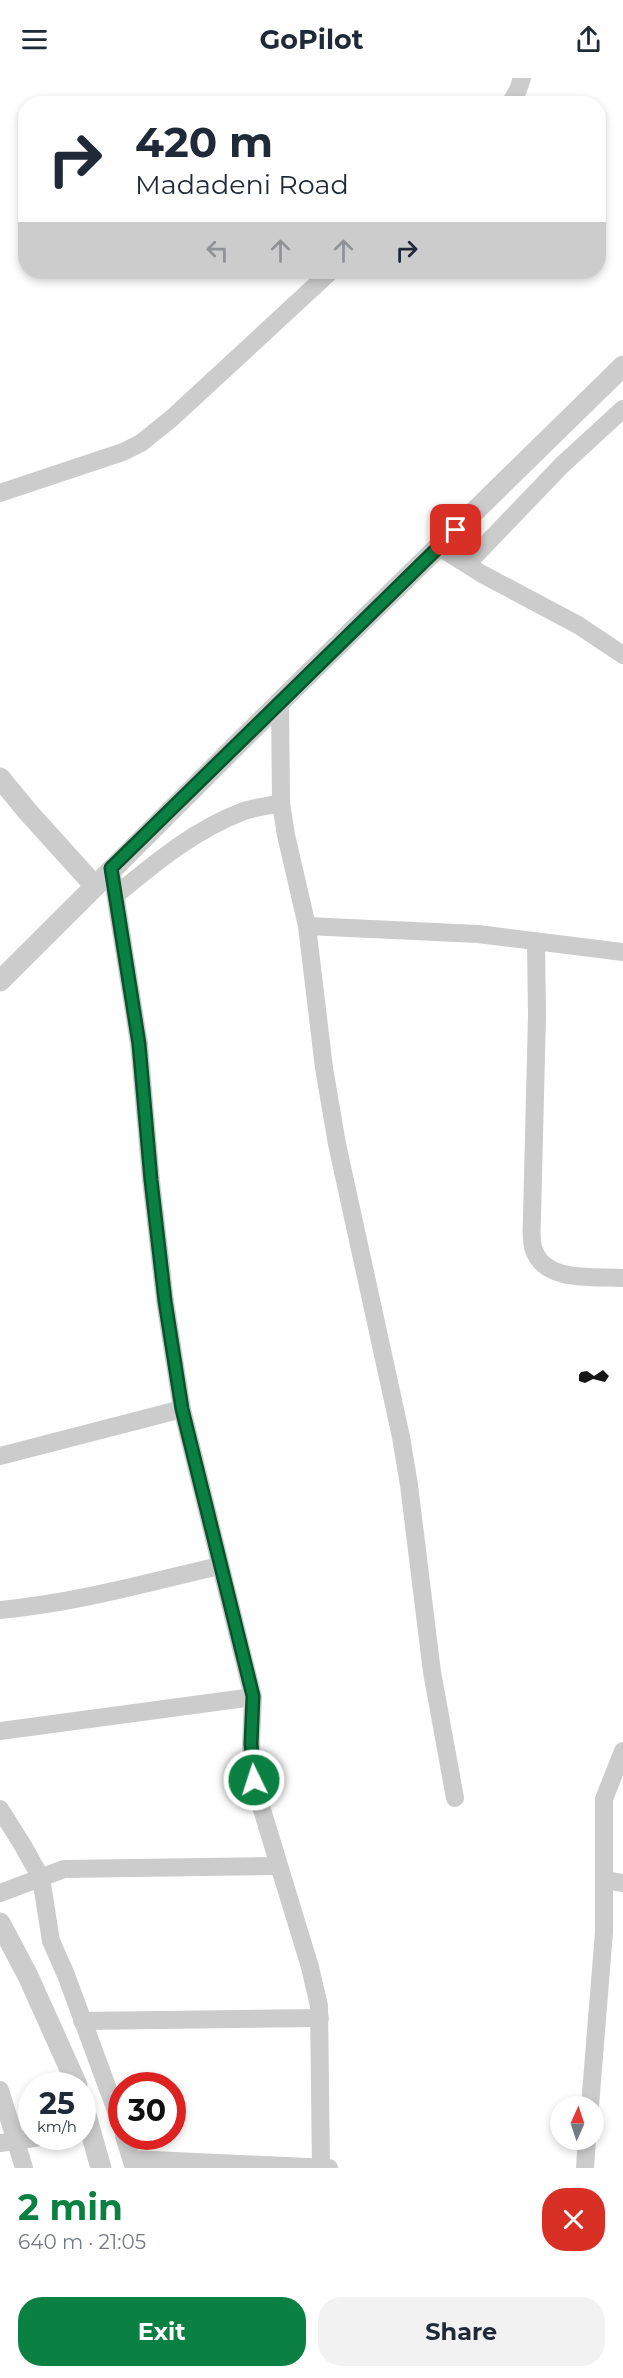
<!DOCTYPE html>
<meta charset="utf-8">
<style>
body{margin:0;font-family:Montserrat,sans-serif;background:#f2f2f3;color:#1f2937;height:100vh;display:flex;flex-direction:column;font-size:22px;white-space:nowrap}
*{box-sizing:border-box;margin:0}
p{font-size:20px;color:#747a83}
.icon{flex:none;width:33px;height:33px;fill:none;stroke:currentColor;stroke-width:2;stroke-linecap:round;stroke-linejoin:round}
.map{position:relative;height:2090px;overflow:hidden}
.sheet{display:flex;flex-direction:column;background:#fff;flex:1}
.sheet>*{flex:none}
.top-card{position:absolute;left:18px;top:18px;width:588px;height:183px;border-radius:24px;box-shadow:0 3px 9px #0003;background:#fff;color:#1f2937;overflow:hidden}
.needle{width:39px;rotate:3deg}
.controls{position:absolute;left:550px;top:2018px;display:grid;gap:12px}
.controls a{display:grid;place-items:center;width:54px;height:54px;border-radius:50%;background:#fff;box-shadow:0 3px 9px #0003;font-size:30px}
.speed{position:absolute;left:18px;top:1994px;display:flex;gap:12px;font-size:30px;font-weight:700;text-align:center}
.speed>*{display:grid;place-content:center;width:78px;height:78px;border-radius:50%;background:#fff;box-shadow:0 3px 9px #0003;line-height:1}
.speed small{font-size:15px;font-weight:400}
.speed .limit{border:9px solid #d22;background:#fff;color:#111}
.pin{position:absolute;display:grid;place-items:center;width:51px;height:51px;color:#fff;margin:-26px;border-radius:12px;box-shadow:0 3px 9px #0006}
.me{position:absolute;width:66px;margin:-33px;rotate:356deg;stroke-linejoin:round;filter:drop-shadow(0 0 4px #0008)}
.turn{display:flex;align-items:center;gap:21px;height:126px;padding:0 18px;font-size:27px}
.turn .icon{width:78px;height:78px;stroke-width:2.5}
.turn b{display:block;font-size:42px;line-height:51px}
.lanes{display:flex;align-items:center;height:57px;padding:0 18px;background:#0003;justify-content:center;gap:30px;direction:ltr}
.lanes .off{opacity:.35}
.round{display:grid;place-items:center;flex:none;width:63px;height:63px;border-radius:24px;background:#f2f2f3}
.overview{display:flex;align-items:center;justify-content:space-between;height:102px;padding:0 18px}
h1{font-size:36px;font-weight:700;line-height:45px;color:#0b8043}
.cta{display:flex;gap:12px;margin-top:auto;padding:12px 18px}
.cta a{flex:1;height:69px;border-radius:24px;background:#0b8043;color:#fff;font-size:24px;font-weight:700;line-height:69px;text-align:center}
.cta a+a{background:#f2f2f3;color:#1f2937}
header{display:flex;justify-content:space-between;align-items:center;height:78px;padding:0 18px;background:#fff;font-size:27px;font-weight:700}
.map>svg:first-child{display:block}
.building{fill:#161616}
.lines{fill:none;stroke-linecap:round;stroke-linejoin:round}
.minor{stroke:#ccc;stroke-width:18}
.tertiary{stroke:#ccc;stroke-width:21}
.route-casing{stroke:#07532c;stroke-width:15}
.route{stroke:#0b8043;stroke-width:10}
</style>
<header><svg class="icon" aria-label="menu" viewBox="0 0 24 24"><path d="M4 6h16M4 12h16M4 18h16"/></svg>GoPilot<svg class="icon" aria-label="share" viewBox="0 0 24 24"><path d="M12 15V3M7 8l5-5 5 5M5 13v7h14v-7"/></svg></header>
<div class="map">
<svg width="623" height="2090" viewBox="0 0 623 2090">
<rect width="100%" height="100%" fill="#fff"/>
<polygon class="building" points="603,1292 609,1298 605,1304 593,1301 585,1305 579,1303 579,1297 581,1294 587,1293 594,1298"/>
<g class="lines">
<g class="minor">
<polyline points="510,26 518,12 522,0"/>
<polyline points="0,415 123,374 141,365 172,340 330,194"/>
<polyline points="439,469 482,496 578,547 623,577"/>
<polyline points="467,486 562,387 623,331"/>
<polyline points="280,624 281,725 286,757 307,848 324,990 337,1066 401,1359 409,1407 432,1594 455,1720"/>
<polyline points="111,790 139,966 151,1102 165,1223 182,1331 253,1619 251,1666 253,1702 310,1889 319,1928 321,2090"/>
<path d="M 116,817 C 156,784 194,752 244,733 C 256,729 269,728 281,725"/>
<polyline points="307,848 478,856 623,874"/>
<path d="M 536,865 L 537,937 L 532,1139 C 532,1149 530,1162 534,1172 C 545,1205 595,1198 623,1200"/>
<polyline points="0,1378 182,1331"/>
<path d="M 0,1532 C 75,1525 147,1505 219,1488"/>
<polyline points="0,1653 253,1619"/>
<polyline points="0,1731 22,1766 41,1800 51,1863 66,1897 122,2049"/>
<polyline points="605,1802 623,1805"/>
<polyline points="0,1815 64,1791 278,1788"/>
<polyline points="82,1943 320,1940"/>
<polyline points="0,2012 24,2090"/>
<polyline points="590,2028 604,1854 604,1721 623,1673"/>
<polyline points="124,2058 134,2090"/>
<polyline points="0,2065 48,2058"/>
<polyline points="132,2081 329,2090"/>
<polyline points="585,2090 587,2061"/>
</g>
<g class="tertiary">
<polyline points="0,700 28,734 94,807"/>
<polyline points="0,903 280,624 623,288"/>
<polyline points="0,1845 28,1898 77,2007"/>
<polyline points="82,2023 101,2090"/>
</g>
</g>
<g class="lines">
<defs>
<polyline id="route" points="254,1702 251,1666 253,1618 182,1331 165,1223 151,1102 139,966 111,790 456,452"/>
</defs>
<use href="#route" class="route-casing"/>
<use href="#route" class="route"/>
</g>
</svg>
<div class="controls">
<a><svg class="needle" viewBox="-14 -14 28 28"><path d="M0-13l5 13h-10z" fill="#e53935"/><path d="M0 13l5-13h-10z" fill="#747a83"/></svg></a>
</div>
<div class="speed"><div>25<small>km/h</small></div><div class="limit">30</div></div>
<div class="pin" style="left:456px;top:452px;background:#d93025"><svg class="icon" aria-label="arrive" viewBox="0 0 24 24"><path d="M6 21V4h12l-3 4 3 4H6"/></svg></div>
<svg class="me" style="left:254px;top:1702px" viewBox="-20 -20 40 40"><circle r="17" fill="#0b8043" stroke="#fff" stroke-width="3"/><path d="M0-11L8 9 0 5-8 9z" fill="#fff"/></svg>
<div class="top-card">
<div class="turn"><svg class="icon" aria-label="right" viewBox="0 0 24 24"><path d="M7 20v-9h11M14 6l5 5-5 5"/></svg><div><b>420 m</b>Madadeni Road</div></div>
<div class="lanes"><svg class="icon off" aria-label="left" viewBox="0 0 24 24"><path d="M17 20v-9H6M10 6l-5 5 5 5"/></svg><svg class="icon off" aria-label="ahead" viewBox="0 0 24 24"><path d="M12 20V5M6 11l6-6 6 6"/></svg><svg class="icon off" aria-label="ahead" viewBox="0 0 24 24"><path d="M12 20V5M6 11l6-6 6 6"/></svg><svg class="icon" aria-label="right" viewBox="0 0 24 24"><path d="M7 20v-9h11M14 6l5 5-5 5"/></svg></div>
</div>
</div>
<section class="sheet">
<div class="overview"><div><h1>2 min</h1><p>640 m · 21:05</p></div><a class="round" style="background:#d93025;color:#fff"><svg class="icon" aria-label="close" viewBox="0 0 24 24"><path d="M6 6l12 12M18 6L6 18"/></svg></a></div>
<div class="cta"><a>Exit</a><a>Share</a></div>
</section>
